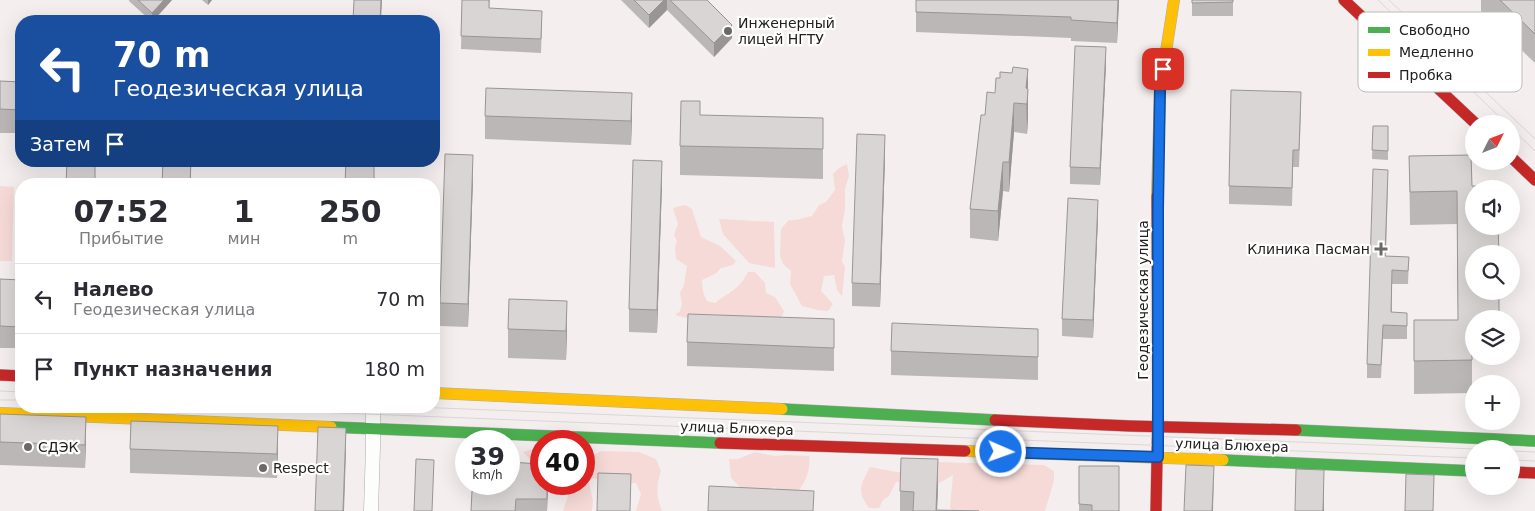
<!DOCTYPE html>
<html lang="ru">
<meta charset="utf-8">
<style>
body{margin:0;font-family:"DejaVu Sans",sans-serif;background:#f2f2f3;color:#2b2b33;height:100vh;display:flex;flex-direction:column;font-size:19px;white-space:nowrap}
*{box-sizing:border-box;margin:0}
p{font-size:16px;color:#7c7c81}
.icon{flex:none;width:28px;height:28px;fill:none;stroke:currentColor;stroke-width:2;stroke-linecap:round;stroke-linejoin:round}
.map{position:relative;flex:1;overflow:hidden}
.drawer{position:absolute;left:15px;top:178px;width:425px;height:235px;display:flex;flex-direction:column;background:#fff;border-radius:20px;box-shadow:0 5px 20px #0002}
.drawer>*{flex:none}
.banner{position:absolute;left:15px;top:15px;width:425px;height:152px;border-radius:20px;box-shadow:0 5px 20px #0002;background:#1a4fa0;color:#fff;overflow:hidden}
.needle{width:32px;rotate:48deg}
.fabs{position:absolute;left:1465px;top:115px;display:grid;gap:10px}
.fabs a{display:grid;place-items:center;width:55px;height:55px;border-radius:50%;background:#fff;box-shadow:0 5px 20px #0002;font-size:25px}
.speed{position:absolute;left:455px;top:430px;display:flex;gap:10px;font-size:25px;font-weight:700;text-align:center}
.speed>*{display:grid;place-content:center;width:65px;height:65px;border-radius:50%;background:#fff;box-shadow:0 5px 20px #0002;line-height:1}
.speed small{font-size:12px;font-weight:400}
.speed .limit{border:8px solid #d22;background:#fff;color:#111}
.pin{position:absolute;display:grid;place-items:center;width:42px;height:42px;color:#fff;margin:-21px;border-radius:10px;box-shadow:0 2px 8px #0006}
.me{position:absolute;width:55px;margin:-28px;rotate:92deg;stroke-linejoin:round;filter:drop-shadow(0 0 4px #0008)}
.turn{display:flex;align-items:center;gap:18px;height:105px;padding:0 15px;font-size:22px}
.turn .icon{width:65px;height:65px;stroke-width:2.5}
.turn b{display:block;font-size:35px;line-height:42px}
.then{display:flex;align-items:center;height:48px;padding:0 15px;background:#0003;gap:10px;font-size:19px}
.eta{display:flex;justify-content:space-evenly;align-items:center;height:85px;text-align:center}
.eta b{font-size:30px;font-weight:700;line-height:35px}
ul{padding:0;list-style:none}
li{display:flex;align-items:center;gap:15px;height:70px;padding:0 15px;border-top:1px solid #e1e1e2}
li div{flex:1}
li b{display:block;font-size:19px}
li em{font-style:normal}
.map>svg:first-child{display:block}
.green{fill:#f5dad7}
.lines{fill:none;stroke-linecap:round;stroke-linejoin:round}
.street-casing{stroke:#b0acab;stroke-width:15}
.fast-casing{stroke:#b0acab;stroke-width:12}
.slow-casing{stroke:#b0acab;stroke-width:12}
.jam-casing{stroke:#b0acab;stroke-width:12}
.street{stroke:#fdfdfc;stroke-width:14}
.fast{stroke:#4caf50;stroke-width:11}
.slow{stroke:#ffc107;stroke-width:11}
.jam{stroke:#c62828;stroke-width:11}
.tram{stroke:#d9d7d7;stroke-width:1}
.wall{fill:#bbb7b6}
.shaded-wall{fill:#989594}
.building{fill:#d9d5d4;stroke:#989594}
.route-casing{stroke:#114b97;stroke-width:12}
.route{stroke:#1a73e8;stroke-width:9}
.poi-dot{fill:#6c6867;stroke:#fff;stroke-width:2}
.labels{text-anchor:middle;stroke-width:4.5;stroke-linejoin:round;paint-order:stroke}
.poi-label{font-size:14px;fill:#23201f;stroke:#fff;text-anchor:start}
.street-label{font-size:14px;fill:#23201f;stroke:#fff}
.key{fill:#fff;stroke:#bdbcbc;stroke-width:1}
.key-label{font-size:14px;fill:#23201f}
</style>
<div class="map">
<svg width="1535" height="511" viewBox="0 0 1535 511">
<rect width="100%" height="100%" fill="#f4efee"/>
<g class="green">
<path d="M 847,164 L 849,176 L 845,189 L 845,209 L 842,226 L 845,241 L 842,261 L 845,267 L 842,296 L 837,290 L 834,275 L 824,276 L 821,291 L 833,304 L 828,311 L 817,310 L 802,306 L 790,284 L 791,271 L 783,264 L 780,256 L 781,229 L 789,220 C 798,221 804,217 812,216 L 819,205 L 826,202 L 835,190 L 833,174 L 839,168 Z"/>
<polygon points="0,186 14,187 12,261 0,261"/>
<path d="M 685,205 L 692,209 L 701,237 L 720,246 L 736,261 L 733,265 L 721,268 L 715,274 L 702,280 L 703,292 L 707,301 L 715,303 C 730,291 738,291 748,272 L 755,272 L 765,283 L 766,293 L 775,297 L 784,311 L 780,321 L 745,320 L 730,315 L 719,319 L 690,319 L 675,315 L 680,311 L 682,304 L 680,293 L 684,285 L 687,266 L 676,259 L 675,247 L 677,241 L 674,235 L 678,224 L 673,208 Z"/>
<polygon points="719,219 774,222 775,268 749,263 723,234"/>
<polygon points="539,447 541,447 541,468 538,469 523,452"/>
<path d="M 601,451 L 639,452 L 656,459 L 661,471 C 656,486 656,496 662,511 L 636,511 L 641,494 L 636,483 C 619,484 604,479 588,478 L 593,501 L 592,511 L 563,511 L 572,484 L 584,484 L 584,457 L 587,459 Z"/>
<path d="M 755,452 L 774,456 L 787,455 L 809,456 C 811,470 805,485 795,494 L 778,490 L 775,487 L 755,495 L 747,492 L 739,486 L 731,478 L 729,459 L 738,459 Z"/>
<path d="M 935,462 L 1044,465 L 1054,471 L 1054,481 L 1045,511 L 952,511 L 950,507 L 953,475 L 936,485 L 896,482 L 889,496 L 883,500 L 879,508 L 869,508 C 856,491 861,484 870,467 L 896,472 L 930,473 Z"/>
</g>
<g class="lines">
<defs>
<polyline id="street" points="371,511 373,447 373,406"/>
<g id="fast">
<polyline points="782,409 995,420"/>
<polyline points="331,427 720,443"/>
<polyline points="1296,430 1535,441"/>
<polyline points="1223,460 1474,471"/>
</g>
<g id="slow">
<polyline points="1157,196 1160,90 1174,0"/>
<polyline points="434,393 782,409"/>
<polyline points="0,413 331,427"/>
<polyline points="965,451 1223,460"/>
</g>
<g id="jam">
<polyline points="1344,0 1476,124"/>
<polyline points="1511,157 1535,180"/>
<polyline points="0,375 21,376"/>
<polyline points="995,420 1130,426 1296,430"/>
<polyline points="720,443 965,451"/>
<polyline points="1511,472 1535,473"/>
<polyline points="1156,511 1158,406 1157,196"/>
</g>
</defs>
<use href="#street" class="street-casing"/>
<use href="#fast" class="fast-casing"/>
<use href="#slow" class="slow-casing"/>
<use href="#jam" class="jam-casing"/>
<use href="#street" class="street"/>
<use href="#fast" class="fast"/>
<use href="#slow" class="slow"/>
<use href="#jam" class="jam"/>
<g class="tram">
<polyline points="1378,0 1507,124"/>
<polyline points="1389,0 1535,139"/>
<polyline points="1511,128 1535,151"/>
<polyline points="0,391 21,392"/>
<polyline points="0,400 21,400"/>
<polyline points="165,406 1474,458"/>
<polyline points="390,406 1474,449"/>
<polyline points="1511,451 1535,452"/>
<polyline points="1511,460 1535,461"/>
</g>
</g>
<g class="wall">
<polygon points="129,0 172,0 153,21 151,21 129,1"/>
<polygon points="202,0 212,0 208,5"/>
<polygon points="462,0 490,0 489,8 542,24 541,53 461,49"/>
<polygon points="621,0 707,0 732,38 714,57 667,10 649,28"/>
<polygon points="1119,0 1117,43 1071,41 1071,38 916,32 916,12"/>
<rect x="1192" y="0" width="41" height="16"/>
<polygon points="1481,0 1535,0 1535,63 1481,11"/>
<polygon points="1106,64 1100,185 1070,184 1070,167"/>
<polygon points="1028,69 1028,118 1027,134 1014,132 1009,192 1003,191 998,241 970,238 970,209 985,115 995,93 1012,73"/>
<polygon points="0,81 21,82 21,133 0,133"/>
<polygon points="1301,110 1299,167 1293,167 1292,206 1229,204 1229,186"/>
<polygon points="700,115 823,147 823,179 680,175 680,146"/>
<polygon points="485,116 632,116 631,145 485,139"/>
<polygon points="1373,126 1388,126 1388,160 1372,159"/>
<polygon points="1471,155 1474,319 1474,356 1472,356 1472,393 1414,394 1414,320 1458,320 1457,224 1410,225 1409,156"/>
<polygon points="885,158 880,307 852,306 852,283"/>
<polygon points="473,178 468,327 440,326 440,303"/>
<polygon points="1388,183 1386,256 1409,257 1408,284 1392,284 1392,312 1407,326 1407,339 1383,339 1381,378 1367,378 1367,364"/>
<polygon points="662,184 657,333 629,332 629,309"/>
<polygon points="1098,217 1093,338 1062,336 1062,319"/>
<polygon points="0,279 21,280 21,348 0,348"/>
<polygon points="508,329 567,330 566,360 508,358"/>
<polygon points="687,342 834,343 834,371 687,366"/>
<polygon points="891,351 1038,352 1038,380 891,375"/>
<polygon points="0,414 86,440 85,468 0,465"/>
<polygon points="130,449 278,450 277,478 130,473"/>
<polygon points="1079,466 1119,511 1079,511"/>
<polygon points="509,484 548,484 547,511 471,511 489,492"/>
<polygon points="938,488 937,510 979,511 900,511 900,491"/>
</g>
<g class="shaded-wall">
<polygon points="164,0 172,0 153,21 152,21 152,13"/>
<polygon points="208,0 212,0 208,5"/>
<polygon points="381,0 382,0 381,21 380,21"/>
<polygon points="664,0 667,0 667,10 649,28 649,15"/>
<polygon points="1118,0 1119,0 1117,43 1117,23"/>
<polygon points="732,25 732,38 714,57 714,43"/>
<polygon points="1106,47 1106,64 1100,185 1100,168"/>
<polygon points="1028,69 1028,118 1027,134 1026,88"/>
<polygon points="632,93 632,116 631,145 631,121"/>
<polygon points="1014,103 1014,132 1009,192 1009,162"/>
<polygon points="885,135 885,158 880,307 880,284"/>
<polygon points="473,155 473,178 468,327 468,304"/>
<polygon points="191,161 191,184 190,184"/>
<polygon points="662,161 662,184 657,333 657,310"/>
<polygon points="1003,162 1003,191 998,241 998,211"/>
<polygon points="1098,200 1098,217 1093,338 1093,320"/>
<polygon points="567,301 567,330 566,360 566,331"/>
<polygon points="86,417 86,440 85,468 85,445"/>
<polygon points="278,426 278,450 277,478 277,454"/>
<polygon points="346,428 346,451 344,511 343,511"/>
<polygon points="938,459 938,488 937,511 936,511"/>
<polygon points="1214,466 1213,511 1212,511"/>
<polygon points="1324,470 1324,511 1323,511"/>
<polygon points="547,484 548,484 547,511"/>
</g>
<g class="building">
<polygon points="138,0 164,0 152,13"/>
<polygon points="354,0 381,0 380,21 353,21"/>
<polygon points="462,0 489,0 489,8 542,11 541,39 461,36"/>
<polygon points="634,0 664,0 649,15"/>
<polygon points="670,0 707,0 732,25 714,43"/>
<polygon points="916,0 1118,0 1117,23 1071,20 1071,17 916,12"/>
<polygon points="1192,0 1233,0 1233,2 1192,3"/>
<polygon points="1500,0 1535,0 1535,34"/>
<polygon points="1075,46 1106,47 1100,168 1070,167"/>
<polygon points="1013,67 1028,69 1026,88 1028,89 1027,104 1014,103 1009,162 1003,162 998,211 970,209 981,115 985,115 987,92 995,93 996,78 1000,78 1000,72 1012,73"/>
<polygon points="0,81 21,82 21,110 0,109"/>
<polygon points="486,88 632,93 631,121 485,116"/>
<polygon points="1231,90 1301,92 1299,150 1293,150 1292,188 1229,186"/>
<polygon points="681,101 700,101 700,115 823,118 823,149 680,146"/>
<polygon points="1373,126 1388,126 1388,151 1372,150"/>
<polygon points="857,134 885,135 880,284 852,283"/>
<polygon points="445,154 473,155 468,304 440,303"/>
<polygon points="1471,155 1472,186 1498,186 1498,189 1474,189 1474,226 1498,226 1499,254 1474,254 1474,291 1499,291 1499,319 1474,319 1474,323 1472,323 1472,360 1414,361 1414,320 1458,320 1457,191 1410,192 1409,156"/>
<polygon points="633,160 662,161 657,310 629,309"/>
<polygon points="67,161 95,161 95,184 66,184"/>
<polygon points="163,161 191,161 190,184 162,184"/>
<polygon points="346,161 374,161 374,184 345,184"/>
<polygon points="1373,169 1388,170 1385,256 1409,257 1408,271 1392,270 1391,312 1407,313 1407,326 1383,325 1381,365 1367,364"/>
<polygon points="1068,198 1098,200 1093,320 1062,319"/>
<polygon points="0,279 21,280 21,327 0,326"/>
<polygon points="509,299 567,301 566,331 508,329"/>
<polygon points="688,314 834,319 834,348 687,342"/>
<polygon points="892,323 1038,329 1038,357 891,351"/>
<polygon points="0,414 86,417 85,445 0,442"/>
<polygon points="131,421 278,426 277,454 130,449"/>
<polygon points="318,427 346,428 343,511 315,511"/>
<polygon points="901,458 938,459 936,510 979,511 913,511 914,492 900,491"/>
<polygon points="416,459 434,460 432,511 414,511"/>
<polygon points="509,462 541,464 541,484 547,484 547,499 516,499 515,511 471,511 472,491 489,492 497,484 509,484"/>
<polygon points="1186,465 1214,466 1212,511 1184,511"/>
<polygon points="1079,466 1119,466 1119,511 1092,511 1092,505 1079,504"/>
<polygon points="1296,469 1324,470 1323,511 1295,511"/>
<polygon points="598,473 631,474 630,511 597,511"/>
<polygon points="1406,474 1434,475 1433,511 1405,511"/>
<polygon points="709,486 814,491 813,511 708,511"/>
</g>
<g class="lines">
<defs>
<polyline id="route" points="1001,452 1158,457 1158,209 1160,88 1163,69"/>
</defs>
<use href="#route" class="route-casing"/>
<use href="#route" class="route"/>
</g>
<g class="poi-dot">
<circle cx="728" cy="31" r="5"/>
<path d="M1378.5 241.5h5v5h5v5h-5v5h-5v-5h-5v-5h5z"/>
<circle cx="28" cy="447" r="5"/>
<circle cx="263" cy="468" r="5"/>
</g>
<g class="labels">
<g class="poi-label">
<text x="738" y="28">Инженерный<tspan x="738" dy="16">лицей НГТУ</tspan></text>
<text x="1370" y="254" text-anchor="end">Клиника Пасман</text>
<text x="38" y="452">СДЭК</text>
<text x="273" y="473">Respect</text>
</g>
<g class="street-label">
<text transform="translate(1143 300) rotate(-90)" y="5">Геодезическая улица</text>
<text transform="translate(737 428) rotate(2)" y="5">улица Блюхера</text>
<text transform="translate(1232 445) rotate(2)" y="5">улица Блюхера</text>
</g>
</g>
<rect x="1358" y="12" width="164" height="80" rx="8" class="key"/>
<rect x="1368" y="27" width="22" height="6" fill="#4caf50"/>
<rect x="1368" y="49" width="22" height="7" fill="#ffc107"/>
<rect x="1368" y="72" width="22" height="6" fill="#c62828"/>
<g class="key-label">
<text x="1399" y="35">Свободно</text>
<text x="1399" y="57">Медленно</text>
<text x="1399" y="80">Пробка</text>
</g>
</svg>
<div class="fabs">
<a><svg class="needle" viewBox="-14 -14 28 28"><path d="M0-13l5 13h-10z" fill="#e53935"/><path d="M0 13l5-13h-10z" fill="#7c7c81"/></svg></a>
<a><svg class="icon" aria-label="sound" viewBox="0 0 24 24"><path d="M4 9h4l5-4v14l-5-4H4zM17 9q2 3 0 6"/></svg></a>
<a><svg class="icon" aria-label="search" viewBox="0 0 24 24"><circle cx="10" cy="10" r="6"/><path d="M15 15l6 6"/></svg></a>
<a><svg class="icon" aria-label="layers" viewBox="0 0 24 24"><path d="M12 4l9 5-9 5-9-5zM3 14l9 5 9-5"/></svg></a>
<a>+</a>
<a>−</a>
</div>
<div class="speed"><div>39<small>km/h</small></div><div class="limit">40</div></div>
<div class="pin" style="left:1163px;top:69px;background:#d93025"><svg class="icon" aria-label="arrive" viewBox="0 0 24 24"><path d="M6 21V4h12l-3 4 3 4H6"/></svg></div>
<svg class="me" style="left:1001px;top:452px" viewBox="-20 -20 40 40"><circle r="17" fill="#1a73e8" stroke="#fff" stroke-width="3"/><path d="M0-11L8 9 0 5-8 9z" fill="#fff"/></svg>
<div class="banner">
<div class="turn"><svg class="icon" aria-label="left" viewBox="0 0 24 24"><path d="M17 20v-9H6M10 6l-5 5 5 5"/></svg><div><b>70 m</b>Геодезическая улица</div></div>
<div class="then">Затем<svg class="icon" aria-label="arrive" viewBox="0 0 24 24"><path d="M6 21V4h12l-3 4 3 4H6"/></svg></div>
</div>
<section class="drawer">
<div class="eta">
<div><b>07:52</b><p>Прибытие</p></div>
<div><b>1</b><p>мин</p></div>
<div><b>250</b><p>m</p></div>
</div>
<ul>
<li><svg class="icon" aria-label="left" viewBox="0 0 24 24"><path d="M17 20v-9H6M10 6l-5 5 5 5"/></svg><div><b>Налево</b><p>Геодезическая улица</p></div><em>70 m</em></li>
<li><svg class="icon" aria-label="arrive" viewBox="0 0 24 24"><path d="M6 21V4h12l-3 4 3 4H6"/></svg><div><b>Пункт назначения</b></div><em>180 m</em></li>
</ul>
</section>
</div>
